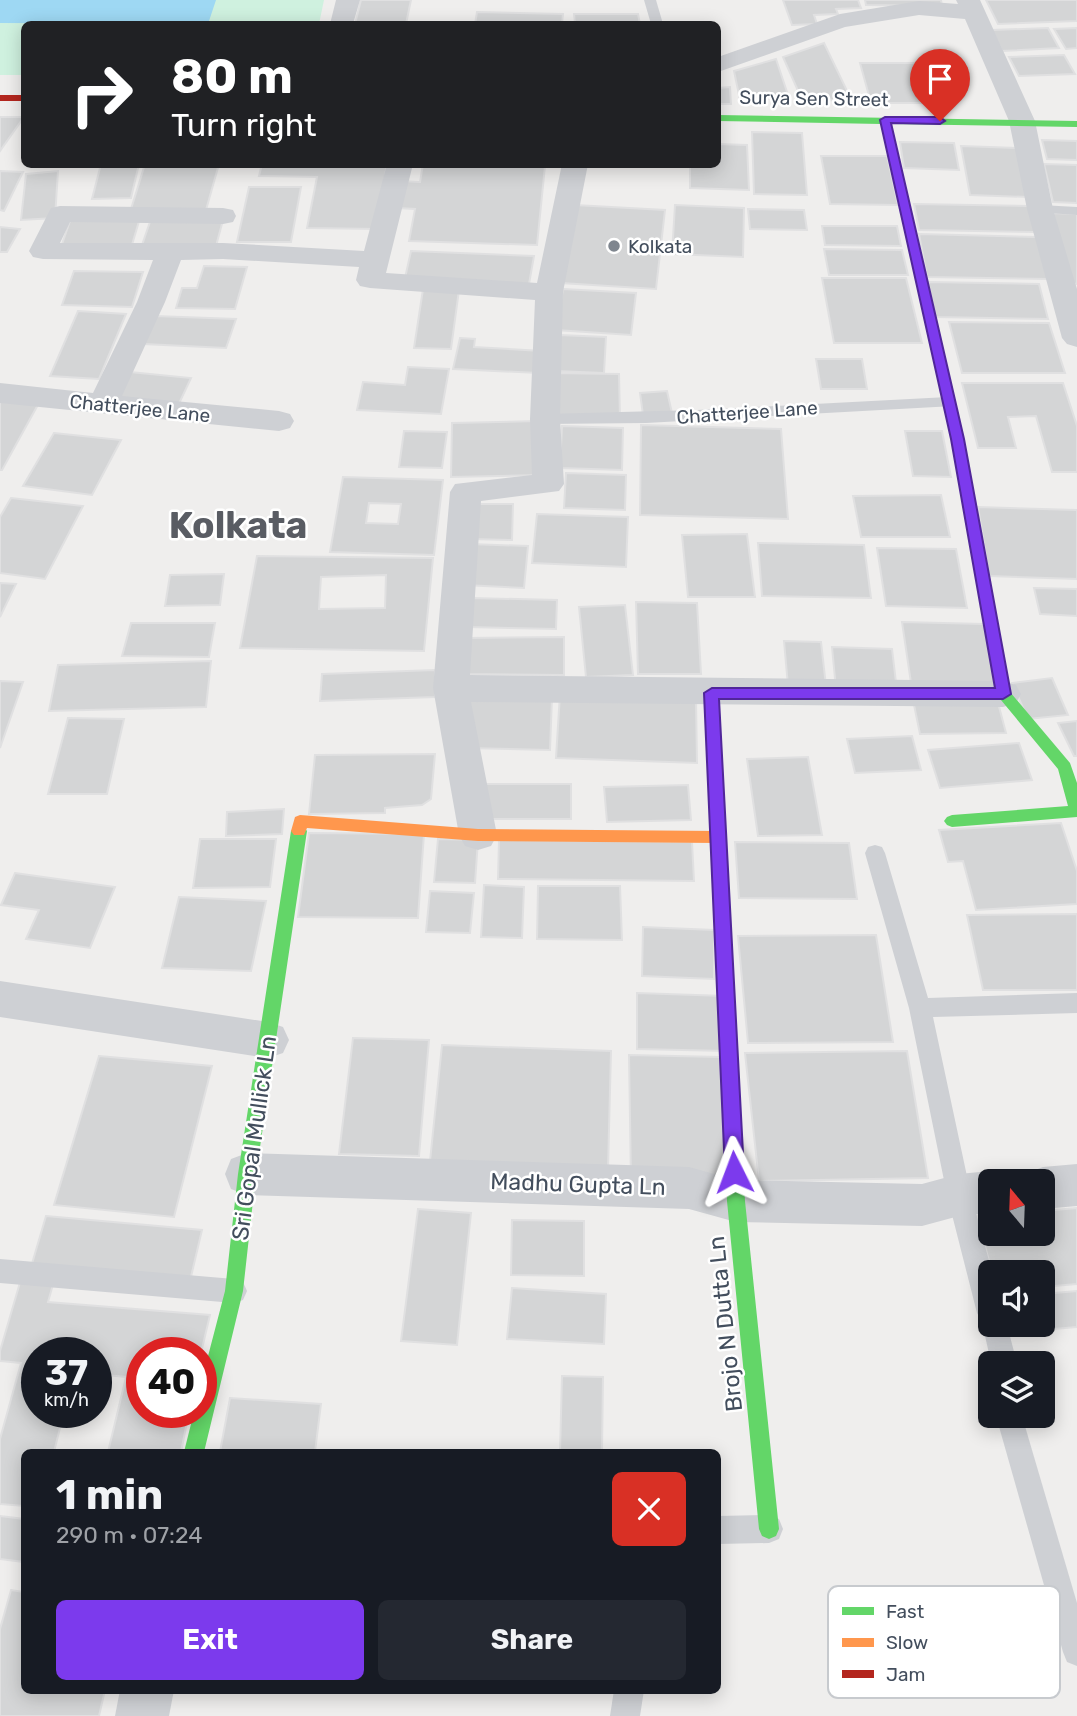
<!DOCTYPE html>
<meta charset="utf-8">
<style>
body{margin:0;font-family:Rubik,sans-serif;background:#242831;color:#f1f3f6;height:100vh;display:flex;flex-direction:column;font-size:26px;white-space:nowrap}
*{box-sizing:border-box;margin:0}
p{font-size:23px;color:#9ea1a6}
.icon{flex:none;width:38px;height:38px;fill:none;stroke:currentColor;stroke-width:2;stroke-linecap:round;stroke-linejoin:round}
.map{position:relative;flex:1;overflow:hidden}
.panel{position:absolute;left:21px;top:1449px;width:700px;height:245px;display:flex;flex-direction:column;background:#171b24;border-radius:10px;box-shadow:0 4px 18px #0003}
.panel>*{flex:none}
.guide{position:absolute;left:21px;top:21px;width:700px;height:147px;border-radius:10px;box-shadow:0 4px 18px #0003;background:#202124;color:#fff;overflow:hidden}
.needle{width:46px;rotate:341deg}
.buttons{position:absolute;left:978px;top:1169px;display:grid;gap:14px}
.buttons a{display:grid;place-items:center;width:77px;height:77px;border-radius:10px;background:#171b24;box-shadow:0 4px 18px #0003;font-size:35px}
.speed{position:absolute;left:21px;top:1337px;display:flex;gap:14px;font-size:35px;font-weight:700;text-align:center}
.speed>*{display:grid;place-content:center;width:91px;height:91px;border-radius:50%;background:#171b24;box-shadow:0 4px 18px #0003;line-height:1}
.speed small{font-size:18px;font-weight:400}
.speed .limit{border:10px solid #d22;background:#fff;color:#111}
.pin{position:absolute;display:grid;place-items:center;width:60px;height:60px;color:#fff;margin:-72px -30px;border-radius:50% 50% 50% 0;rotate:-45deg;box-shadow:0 0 7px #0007}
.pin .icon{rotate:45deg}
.me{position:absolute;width:77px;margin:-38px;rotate:357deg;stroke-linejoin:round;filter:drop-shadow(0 0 5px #0008)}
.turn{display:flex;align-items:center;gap:24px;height:147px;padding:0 35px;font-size:32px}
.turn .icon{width:91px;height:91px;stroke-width:2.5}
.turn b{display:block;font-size:49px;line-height:60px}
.round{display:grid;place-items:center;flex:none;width:74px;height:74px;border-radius:10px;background:#242831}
.head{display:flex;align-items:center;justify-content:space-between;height:119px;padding:0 35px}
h1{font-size:42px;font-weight:700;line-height:52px}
.button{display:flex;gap:14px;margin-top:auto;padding:14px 35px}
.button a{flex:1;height:80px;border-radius:10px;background:#7c3aed;color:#fff;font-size:28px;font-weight:700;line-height:80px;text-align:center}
.button a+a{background:#242831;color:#f1f3f6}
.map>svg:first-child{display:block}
.green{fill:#cff1df}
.water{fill:#9ed8f3}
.building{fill:#d4d5d6;stroke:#e0e0e1;stroke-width:2;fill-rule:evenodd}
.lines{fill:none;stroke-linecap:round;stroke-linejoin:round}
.lane{fill:#ced0d4;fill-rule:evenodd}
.street{fill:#ced0d4;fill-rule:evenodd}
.fast{fill:#63d668;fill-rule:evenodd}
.slow{fill:#ff974d;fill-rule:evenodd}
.jam{fill:#b3261e;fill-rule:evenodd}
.route{fill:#7c3aed;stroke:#51269a;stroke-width:2}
.poi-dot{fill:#7f868f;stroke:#fff;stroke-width:2.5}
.labels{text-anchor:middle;stroke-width:5;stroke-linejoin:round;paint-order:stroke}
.far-street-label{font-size:19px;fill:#434e5d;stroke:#fff}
.far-poi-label{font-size:19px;fill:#434e5d;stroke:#fff;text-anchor:start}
.street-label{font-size:23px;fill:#434e5d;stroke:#fff}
.town-label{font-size:37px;font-weight:bold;fill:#595c63;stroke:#fff}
.key{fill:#fff;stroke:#c7cace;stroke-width:2}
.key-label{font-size:19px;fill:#434e5d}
</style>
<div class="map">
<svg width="1077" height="1716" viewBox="0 0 1077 1716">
<rect width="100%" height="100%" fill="#efeeed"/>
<polygon class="green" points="0,0 324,0 319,24 24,24 24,75 0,75"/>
<polygon class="water" points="0,0 216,0 208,24 0,23"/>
<g class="building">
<polygon points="361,0 411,0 406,24 355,24"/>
<polygon points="783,0 858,0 861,8 836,9 838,14 814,15 817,24 792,25"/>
<polygon points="865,0 941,0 942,6 866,5"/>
<polygon points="986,0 1077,0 1077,21 998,24"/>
<polygon points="477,12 563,14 562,24 475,24"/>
<polygon points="574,14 638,14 640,24 575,24"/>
<polygon points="1048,28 1059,48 1002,51 992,30"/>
<polygon points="1077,28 1077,48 1066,49 1054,29"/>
<polygon points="824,43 851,99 803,102 783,57"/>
<polygon points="1064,55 1075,74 1019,76 1009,57"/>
<polygon points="776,59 789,98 740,100 734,71"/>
<polygon points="860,63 938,63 951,103 871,103"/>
<polygon points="730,87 731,104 718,104 718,88"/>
<polygon points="0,117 24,117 0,151"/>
<polygon points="752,132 802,133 807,195 754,194"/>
<polygon points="1042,140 1077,141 1077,160 1047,159"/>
<polygon points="900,142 954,143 959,170 904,168"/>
<polygon points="718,144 747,145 749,190 690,188 690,164 718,164"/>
<polygon points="961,146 1017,148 1028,197 970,195"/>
<polygon points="821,156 887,156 898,205 830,204"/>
<polygon points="101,164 139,164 131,198 92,199"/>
<polygon points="145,164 219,164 206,210 131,209"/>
<polygon points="262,164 387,164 377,229 307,228 317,177 259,176"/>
<polygon points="423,164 545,166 537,245 409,241 415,209 397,208 402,181 420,182"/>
<polygon points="1044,164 1077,165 1077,203 1053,202"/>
<polygon points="0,171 23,172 4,211 0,210"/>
<polygon points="58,171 55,218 21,220 26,174"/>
<polygon points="249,187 301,187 291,242 237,242"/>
<polygon points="914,204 1029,206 1036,232 919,230"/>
<polygon points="575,205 665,210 656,289 561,283"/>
<polygon points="675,205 744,208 743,257 672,254"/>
<polygon points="748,209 804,210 807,230 750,229"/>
<polygon points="1053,213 1077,214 1077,284 1069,283"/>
<polygon points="71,218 140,218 131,248 61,247"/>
<polygon points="151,219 223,220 216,246 142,245"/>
<polygon points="822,226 897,226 901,246 825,245"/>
<polygon points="0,227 20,229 7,252 0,252"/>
<polygon points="919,234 1037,237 1049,279 927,277"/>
<polygon points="824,249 902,250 908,275 829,275"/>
<polygon points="411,251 534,256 529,284 405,278"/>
<polygon points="204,266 247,267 235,309 176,308 182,288 197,288"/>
<polygon points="74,271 143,272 132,307 62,305"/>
<polygon points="822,278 906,278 922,343 834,343"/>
<polygon points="928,282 1039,284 1048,319 935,317"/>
<polygon points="423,289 459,290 451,349 414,348"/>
<polygon points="563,289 636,293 631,335 556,330"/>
<polygon points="78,311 126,314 99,379 50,376"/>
<polygon points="155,316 236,319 226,348 144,344"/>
<polygon points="949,322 1049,323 1065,373 962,373"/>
<polygon points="559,335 606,337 604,373 555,371"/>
<polygon points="460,338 475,339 474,347 542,351 538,373 453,369"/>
<polygon points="816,359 862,359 867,389 821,389"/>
<polygon points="408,367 449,369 441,414 357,410 363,382 405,385"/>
<polygon points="130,372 191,378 176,410 115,404"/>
<polygon points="553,373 619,374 620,419 551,418"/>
<polygon points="962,383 1063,383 1077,426 1077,472 1052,472 1036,416 1008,417 1016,448 978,448"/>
<polygon points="667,391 672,413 643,415 640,393"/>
<polygon points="0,397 40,401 2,470 0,470"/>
<polygon points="537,421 540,475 451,477 452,423"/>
<polygon points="641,425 781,429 788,519 640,515"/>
<polygon points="562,426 623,428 622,470 560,468"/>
<polygon points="404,431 447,432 442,468 399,467"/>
<polygon points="905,431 942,431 951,477 913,476"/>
<polygon points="54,433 121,440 92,495 23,486"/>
<polygon points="566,473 626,475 625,510 564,508"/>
<path d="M 343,477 L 443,480 L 434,555 L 330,552 ZM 369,503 L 401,504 L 398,524 L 366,523 Z"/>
<polygon points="941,495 950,537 861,537 853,496"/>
<polygon points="11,498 83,506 45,579 0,573 0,517"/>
<polygon points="474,504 513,504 512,540 471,539"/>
<polygon points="978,507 1077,510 1077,579 989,576"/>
<polygon points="537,514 628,517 626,567 532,563"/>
<polygon points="747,534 755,597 688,597 682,535"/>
<polygon points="758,543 864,545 871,598 762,596"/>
<polygon points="470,544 528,546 524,588 464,585"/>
<polygon points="877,548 956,549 967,608 886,606"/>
<path d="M 257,556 L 433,558 L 424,651 L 240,648 ZM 386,575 L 385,608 L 319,609 L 321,577 Z"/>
<polygon points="224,574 220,605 165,606 170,575"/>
<polygon points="0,583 16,584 0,617"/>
<polygon points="1034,588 1077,589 1077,616 1040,614"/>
<polygon points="471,598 557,600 556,629 468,627"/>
<polygon points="636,602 697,603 701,674 638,674"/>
<polygon points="625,605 633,675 586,677 579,607"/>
<polygon points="902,622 984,624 996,685 911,683"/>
<polygon points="131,623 215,623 209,657 122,656"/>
<polygon points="564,637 564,675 462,674 463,638"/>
<polygon points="784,641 821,642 826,686 788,686"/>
<polygon points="832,647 892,649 897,691 836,689"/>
<polygon points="211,661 206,707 49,711 58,665"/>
<polygon points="435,670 435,697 320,701 322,674"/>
<polygon points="1052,678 1068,715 1028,719 1012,683"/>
<polygon points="0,681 23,682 0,748"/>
<polygon points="560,694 696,699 697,763 556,758"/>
<polygon points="470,695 552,697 550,750 465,748"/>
<polygon points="997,699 1006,733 920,734 913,700"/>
<polygon points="68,718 124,719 107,794 48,794"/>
<polygon points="1077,721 1077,756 1074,756 1058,723"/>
<polygon points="912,736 921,770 855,773 847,739"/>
<polygon points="1019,743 1032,780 940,788 928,750"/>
<polygon points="435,754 431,799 422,805 385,808 385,813 309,814 315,755"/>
<polygon points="808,757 822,835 758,836 747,759"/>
<polygon points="482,784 571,784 571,819 480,819"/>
<polygon points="688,785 691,820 607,822 604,787"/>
<polygon points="284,809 282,834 226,836 227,812"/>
<polygon points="1061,823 1077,871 1077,904 976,910 963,861 948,862 939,830"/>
<polygon points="309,833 424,834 418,918 298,917"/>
<polygon points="200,839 276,839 270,887 193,888"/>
<polygon points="438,839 478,840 475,883 434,882"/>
<polygon points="499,840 692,842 694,881 498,879"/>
<polygon points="735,842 849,843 857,899 739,898"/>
<polygon points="15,873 115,887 90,948 26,939 39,910 1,905"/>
<polygon points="484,885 524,887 522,938 481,937"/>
<polygon points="538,886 620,886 622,940 537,939"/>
<polygon points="430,891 474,893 470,933 426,932"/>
<polygon points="179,897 266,901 251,971 162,968"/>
<polygon points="1077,914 1077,990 983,990 967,915"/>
<polygon points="643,927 714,930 714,979 642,976"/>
<polygon points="876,935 893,1042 748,1043 738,936"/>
<polygon points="637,993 725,996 727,1051 637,1049"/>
<polygon points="353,1038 429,1040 419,1156 339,1154"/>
<polygon points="442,1045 611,1051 608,1169 430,1161"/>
<polygon points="907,1051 928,1178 759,1181 745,1053"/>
<polygon points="629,1055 721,1057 727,1184 631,1182"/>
<polygon points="99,1056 212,1066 174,1217 54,1205"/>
<polygon points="1077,1208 1077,1284 1043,1287 1043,1272 992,1272 977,1216 990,1215 990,1234 1043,1234 1043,1211"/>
<polygon points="418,1209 471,1213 457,1345 401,1341"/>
<polygon points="46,1216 202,1230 190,1281 31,1267"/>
<polygon points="512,1220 584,1221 584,1276 511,1275"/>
<polygon points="21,1279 54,1281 48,1302 210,1315 201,1353 142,1353 142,1412 189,1412 181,1452 108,1452 126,1377 96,1374 96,1353 37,1353 37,1412 64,1412 54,1452 24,1452 24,1506 0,1504 0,1439 21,1363 0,1361 0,1351"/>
<polygon points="512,1288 606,1294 604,1344 507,1339"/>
<polygon points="1077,1291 1077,1327 1006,1333 1004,1325 1043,1325 1043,1294"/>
<polygon points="562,1376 603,1377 602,1452 560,1452"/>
<polygon points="230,1398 321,1404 315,1452 220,1452"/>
<polygon points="0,1516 24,1519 24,1562 0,1559"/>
<polygon points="11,1590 24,1592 24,1690 105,1690 99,1716 0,1716 0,1629"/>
</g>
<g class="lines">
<g class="lane">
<polygon points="644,0 656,0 663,24 651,24"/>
<polygon points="1040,205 1077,207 1077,215 1035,212 1033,209 1035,206"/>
<polygon points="948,397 954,398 956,402 954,406 646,423 545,424 537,419 545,414 697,410"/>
<polygon points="875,845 882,847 885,853 928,998 1077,993 1077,1013 933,1017 971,1195 992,1272 990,1325 1007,1325 1017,1363 991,1363 982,1322 977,1313 947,1195 909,1008 865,853 868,847"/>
<polygon points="0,1259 234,1279 243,1282 247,1291 243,1300 234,1303 0,1283"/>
<polygon points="996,1416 1022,1416 1077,1603 1077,1666 1067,1662 1063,1652"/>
<polygon points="769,1515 779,1519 783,1529 779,1539 769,1543 718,1544 718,1516"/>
<polygon points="614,1690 644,1690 640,1716 610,1716"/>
</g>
<g class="street">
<polygon points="336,0 360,0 353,24 330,24"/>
<polygon points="956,0 980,0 1035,121 1053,209 1077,289 1077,347 1067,344 1062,338 1027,209 1009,121 965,19 919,15 845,27 718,72 718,57 840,14 919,1 958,4"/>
<polygon points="387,164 413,164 386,273 537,283 562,164 588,164 563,292 560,419 564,484 559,491 481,501 470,675 1003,681 1016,685 1021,694 1016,703 1003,707 471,702 497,835 491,846 478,850 465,846 459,835 433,688 450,492 455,484 532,475 530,419 535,300 370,288 360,286 356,280 359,267 223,259 181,260 165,302 122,396 279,411 290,414 294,421 290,428 279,431 0,403 0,383 93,393 137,302 153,260 43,259 33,257 29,251 51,208 60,206 223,208 233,210 236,216 233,222 223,224 70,222 60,243 223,243 364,251"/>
<polygon points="0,981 268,1022 283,1027 289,1040 283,1053 268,1058 0,1017"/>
<polygon points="247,1153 689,1167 736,1180 922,1184 959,1174 990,1171 1006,1177 1008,1181 990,1181 990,1213 959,1216 922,1226 736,1222 689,1209 247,1195 231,1189 225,1174 231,1159"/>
<polygon points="1077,1164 1077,1206 1043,1209 1043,1181 1024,1181 1027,1173 1043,1167"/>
<polygon points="120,1690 174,1690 169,1716 115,1716"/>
</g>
<g class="fast">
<polygon points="718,115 1077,121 1077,127 891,124 963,439 1010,692 1070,763 1077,783 1077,817 952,827 947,825 944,821 947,817 952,815 1068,806 1058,769 996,694 951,439 881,124 718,121"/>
<polygon points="712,688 719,693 745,1201 779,1529 776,1536 769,1539 762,1536 759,1529 727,1201 705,693"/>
<polygon points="299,825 304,827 307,831 256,1174 243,1291 204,1452 184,1452 194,1412 201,1412 201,1383 225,1291 238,1174 291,831 294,827"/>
</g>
<polygon class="slow" points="300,815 478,829 717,831 723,833 725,837 723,841 717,843 478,841 307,828 304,835 294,835 291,831 295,817"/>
<rect class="jam" x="0" y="95" width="24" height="6"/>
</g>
<polygon class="route" points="885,117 940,117 945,121 940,124 891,123 964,439 1011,694 1003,699 719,699 744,1172 741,1178 734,1181 728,1178 725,1172 704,693 712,688 995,688 951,439 880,120"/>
<circle class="poi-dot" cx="614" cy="246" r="7"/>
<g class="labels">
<g class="far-street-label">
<text transform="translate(814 98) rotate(1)" y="7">Surya Sen Street</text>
<text transform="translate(140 408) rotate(6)" y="7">Chatterjee Lane</text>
<text transform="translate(747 412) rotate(-4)" y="7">Chatterjee Lane</text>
</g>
<g class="far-poi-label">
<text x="628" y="253">Kolkata</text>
</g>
<g class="street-label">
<text transform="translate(254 1138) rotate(-82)" y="8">Sri Gopal Mullick Ln</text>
<text transform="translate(578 1184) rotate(2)" y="8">Madhu Gupta Ln</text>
<text transform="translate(725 1324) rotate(-96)" y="8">Brojo N Dutta Ln</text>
</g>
<g class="town-label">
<text x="238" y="538">Kolkata</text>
</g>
</g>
<rect x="828" y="1586" width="232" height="112" rx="10" class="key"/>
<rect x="842" y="1607" width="32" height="8" fill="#63d668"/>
<rect x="842" y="1638" width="32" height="9" fill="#ff974d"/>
<rect x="842" y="1670" width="32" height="8" fill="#b3261e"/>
<g class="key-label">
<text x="886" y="1618">Fast</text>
<text x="886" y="1649">Slow</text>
<text x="886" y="1681">Jam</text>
</g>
</svg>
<div class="buttons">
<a><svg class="needle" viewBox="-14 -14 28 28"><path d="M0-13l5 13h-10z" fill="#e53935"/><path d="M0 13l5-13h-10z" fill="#9ea1a6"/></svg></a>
<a><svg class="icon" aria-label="sound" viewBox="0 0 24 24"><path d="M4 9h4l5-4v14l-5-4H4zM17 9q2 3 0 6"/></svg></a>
<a><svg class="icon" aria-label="layers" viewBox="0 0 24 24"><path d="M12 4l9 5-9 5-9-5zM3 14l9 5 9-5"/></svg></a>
</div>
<div class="speed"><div>37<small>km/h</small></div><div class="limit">40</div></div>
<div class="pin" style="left:940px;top:121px;background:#d93025"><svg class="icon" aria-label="arrive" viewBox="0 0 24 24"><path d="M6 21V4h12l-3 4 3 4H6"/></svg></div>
<svg class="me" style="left:734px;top:1172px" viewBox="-20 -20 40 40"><path d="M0-17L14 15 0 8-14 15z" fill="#7c3aed" stroke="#fff" stroke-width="4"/></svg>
<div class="guide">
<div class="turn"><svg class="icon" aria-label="right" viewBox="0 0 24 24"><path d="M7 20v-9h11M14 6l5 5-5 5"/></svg><div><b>80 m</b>Turn right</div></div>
</div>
<section class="panel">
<div class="head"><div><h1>1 min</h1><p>290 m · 07:24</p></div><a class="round" style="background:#d93025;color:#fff"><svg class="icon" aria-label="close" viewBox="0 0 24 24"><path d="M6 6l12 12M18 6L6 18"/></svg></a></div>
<div class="button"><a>Exit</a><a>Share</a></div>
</section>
</div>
